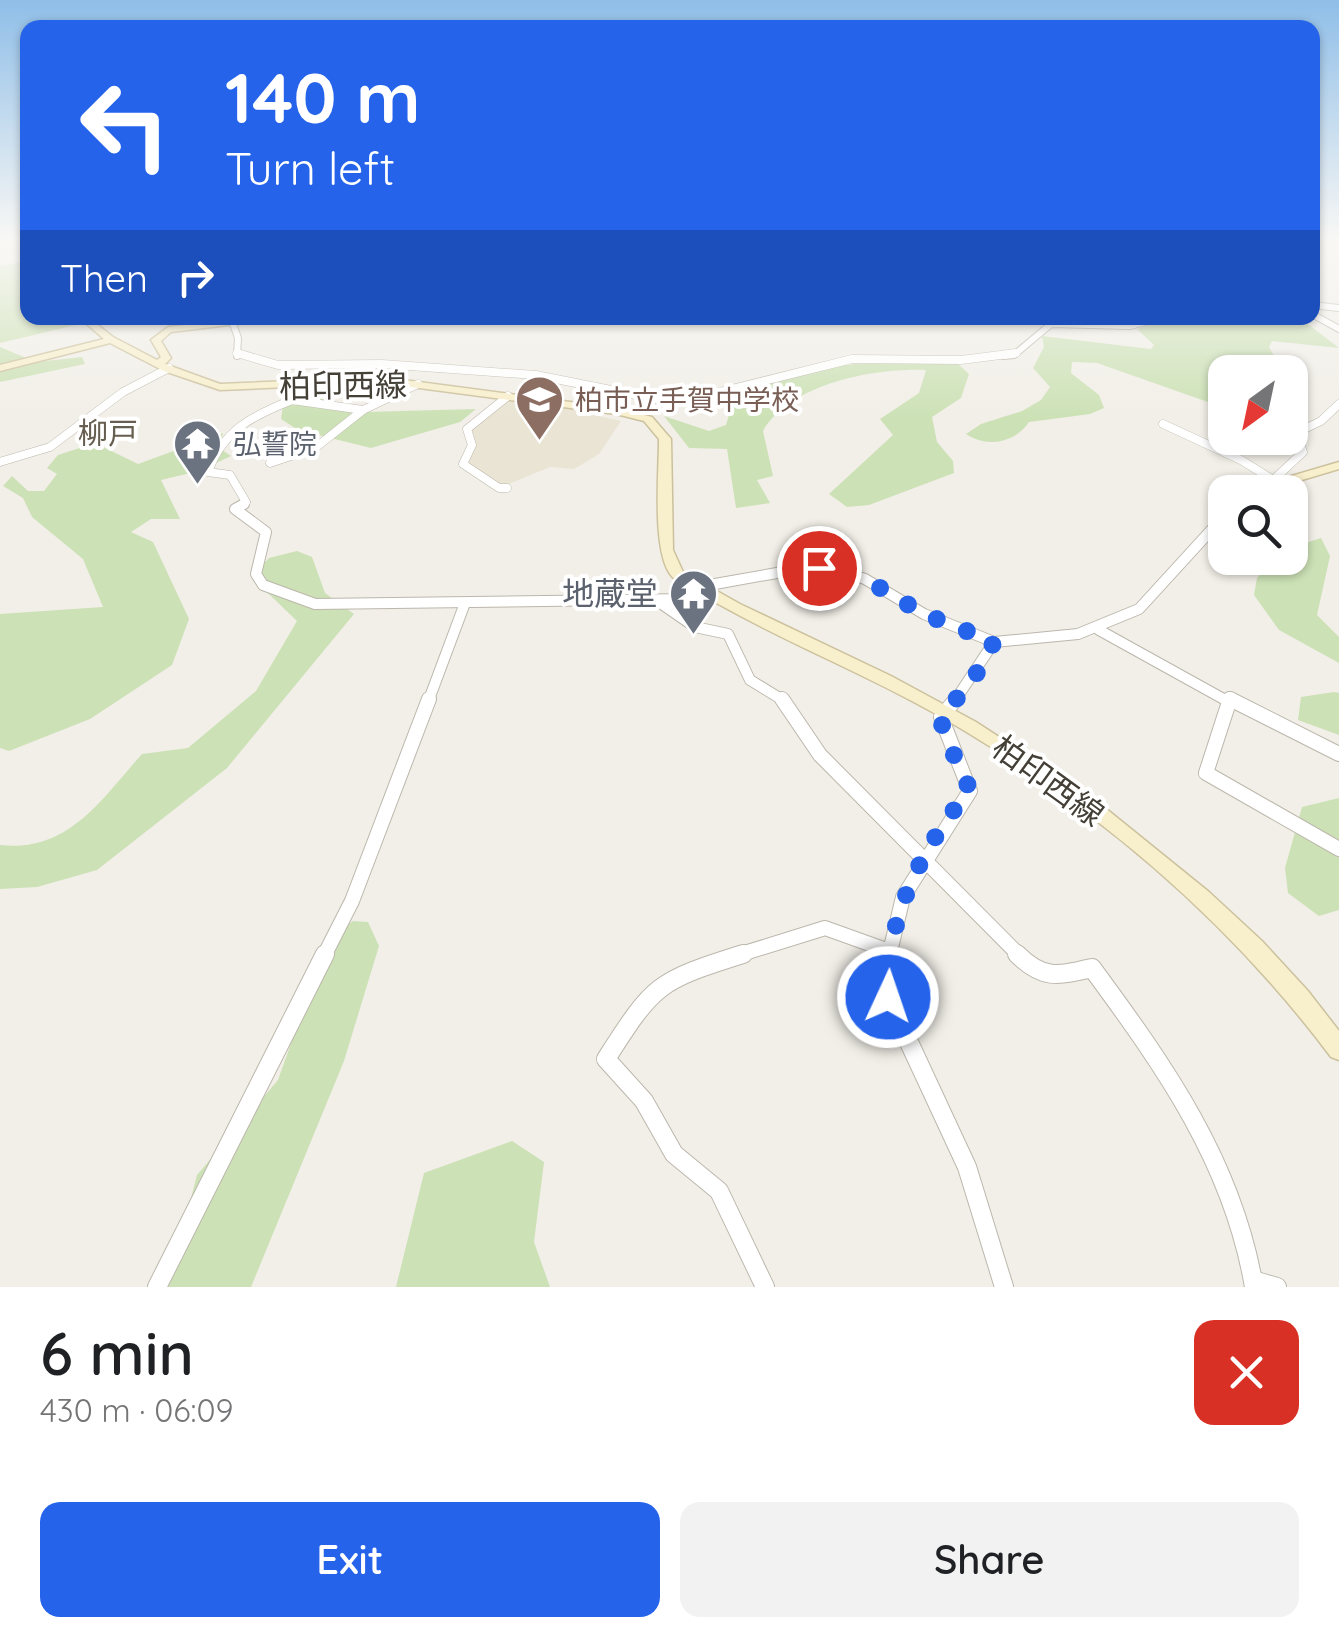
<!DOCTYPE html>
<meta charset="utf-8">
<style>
body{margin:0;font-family:Quicksand,"Noto Sans JP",sans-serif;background:#f2f2f2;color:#202124;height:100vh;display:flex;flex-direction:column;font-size:38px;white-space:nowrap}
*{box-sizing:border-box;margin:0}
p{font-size:32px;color:#757577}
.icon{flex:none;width:55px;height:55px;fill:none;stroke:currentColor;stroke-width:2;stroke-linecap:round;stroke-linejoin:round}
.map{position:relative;height:1287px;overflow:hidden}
.side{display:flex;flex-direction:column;background:#fff;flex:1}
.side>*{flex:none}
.hud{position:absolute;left:20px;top:20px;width:1300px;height:305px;border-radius:20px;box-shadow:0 2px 8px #0004;background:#2563eb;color:#fff;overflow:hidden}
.needle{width:65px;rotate:213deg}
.buttons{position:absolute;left:1208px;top:355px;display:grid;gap:20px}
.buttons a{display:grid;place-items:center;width:100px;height:100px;border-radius:20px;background:#fff;box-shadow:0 2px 8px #0004;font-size:50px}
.pin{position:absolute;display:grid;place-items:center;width:85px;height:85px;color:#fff;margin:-42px;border:5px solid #fff;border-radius:50%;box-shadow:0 2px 10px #0007}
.me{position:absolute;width:110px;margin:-55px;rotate:3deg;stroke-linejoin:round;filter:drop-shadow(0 0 8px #0008)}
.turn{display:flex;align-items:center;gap:35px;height:210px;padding:0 40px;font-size:45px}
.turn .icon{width:130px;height:130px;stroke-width:2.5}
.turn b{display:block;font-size:70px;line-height:85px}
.then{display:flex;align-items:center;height:95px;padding:0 40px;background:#0003;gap:20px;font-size:38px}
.round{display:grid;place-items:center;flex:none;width:105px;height:105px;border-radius:20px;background:#f2f2f2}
.overview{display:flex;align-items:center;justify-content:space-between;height:170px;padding:0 40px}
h1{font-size:60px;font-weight:600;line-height:75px}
.primary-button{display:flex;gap:20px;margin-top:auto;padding:20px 40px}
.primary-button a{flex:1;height:115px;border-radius:20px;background:#2563eb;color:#fff;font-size:40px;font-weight:600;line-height:115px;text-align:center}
.primary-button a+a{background:#f2f2f2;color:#202124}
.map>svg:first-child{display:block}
.education{fill:#e9e4d3}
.green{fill:#cce1b5}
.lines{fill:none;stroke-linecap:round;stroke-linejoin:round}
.river{fill:#abcde8;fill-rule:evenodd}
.street-far4-casing{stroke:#bcb7ac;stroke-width:8}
.street-far3-casing{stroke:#bcb7ac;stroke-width:9}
.street-far2-casing{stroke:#bcb7ac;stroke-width:12}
.street-far1-casing{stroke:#bcb7ac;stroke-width:16}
.street-casing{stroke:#bcb7ac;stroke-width:20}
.secondary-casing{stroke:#ccc19d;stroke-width:3}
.street-far4{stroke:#fff;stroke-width:6}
.street-far3{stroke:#fff;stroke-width:8}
.street-far2{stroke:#fff;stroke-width:10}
.street-far1{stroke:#fff;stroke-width:14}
.street{stroke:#fff;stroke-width:18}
.secondary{fill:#f8efcc;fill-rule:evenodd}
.route{stroke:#2563eb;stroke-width:18;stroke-dasharray:0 32.4}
.labels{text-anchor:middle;stroke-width:8;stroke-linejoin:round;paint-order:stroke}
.far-education-label{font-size:28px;fill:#785e54;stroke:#fff;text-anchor:start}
.far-worship-label{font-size:28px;fill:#5b616d;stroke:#fff;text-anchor:start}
.far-neighbourhood-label{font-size:30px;fill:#665e50;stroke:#fff}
.street-label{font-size:32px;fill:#444037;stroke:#fff}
.worship-label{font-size:32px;fill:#5b616d;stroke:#fff;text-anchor:end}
</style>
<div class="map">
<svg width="1339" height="1287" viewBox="0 0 1339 1287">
<rect width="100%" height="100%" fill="#f2efe8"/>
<polygon class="education" points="505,400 585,409 584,413 621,421 599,454 574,469 550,467 501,487 467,465 467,460 470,430"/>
<g class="green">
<polygon points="27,261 28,318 79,318 80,324 0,343 0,266"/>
<path d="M 1173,318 L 1300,318 L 1339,348 L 1272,341 L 1269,347 L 1283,372 L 1225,372 L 1225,408 L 1097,363 L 1072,362 L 1071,373 L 1099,395 L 1104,408 L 1090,414 L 1029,422 C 1015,443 987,448 966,434 L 981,424 L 1022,411 L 1041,400 L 1050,387 L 1033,368 L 1044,347 L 1042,336 L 1151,349 L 1154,345 L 1137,329 Z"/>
<polygon points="0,347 36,362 82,357 85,364 0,382"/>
<path d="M 889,361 L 957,363 L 969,374 L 961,398 L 932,417 L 937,442 L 953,461 L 954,473 L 869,505 L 847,507 L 829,494 L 893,435 L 880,419 L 919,393 L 926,370 C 875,368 791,383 763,431 L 773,476 L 757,480 L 770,503 L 736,508 L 727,449 L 689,448 L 664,416 L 709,431 L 726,425 C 729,416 731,404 739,397 C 769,371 849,364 889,361 Z"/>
<polygon points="306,394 364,412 476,409 460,422 371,448 298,430 281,419 283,406"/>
<polygon points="223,433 219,448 231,456 199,471 161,480 180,519 151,519 131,532 153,542 189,619 172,665 90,719 9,751 0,748 0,614 103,607 83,559 32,517 23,498 3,486 12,476 28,491 44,491 57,474 47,468 58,455 95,443 138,464"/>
<polygon points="1321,538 1330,556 1317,615 1339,637 1339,663 1279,630 1254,595 1257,578 1276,558 1290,558 1290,548"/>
<path d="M 297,551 L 312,557 L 325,593 L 354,614 L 227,768 L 97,870 L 37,887 L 0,889 L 0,845 C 68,853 101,800 142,754 L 188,748 L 256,691 L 297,621 L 251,577 L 269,558 Z"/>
<polygon points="1334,692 1339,693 1339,735 1298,720 1301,697"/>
<polygon points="1339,798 1339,910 1319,916 1288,893 1285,868 1302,807"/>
<polygon points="353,921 368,922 379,946 344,1061 251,1287 168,1287 197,1175 278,1080 328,939"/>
<polygon points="512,1141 544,1162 534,1242 550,1287 396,1287 424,1173"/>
</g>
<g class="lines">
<polygon class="river" points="1312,239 1324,239 1312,242"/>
<defs>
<g id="street-far4">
<polyline points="1312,305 1339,308"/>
<polyline points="1312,314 1339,329"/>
<polyline points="226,318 232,321 238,338 237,356"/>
<polyline points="1004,356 1014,355 1051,324 1130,326 1160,318"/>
</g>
<g id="street-far3">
<polyline points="237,353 278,365 382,364 536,375 676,403 852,359 961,360 1016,353"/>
<polyline points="292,400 363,410"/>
<polyline points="1163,424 1241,460 1278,483"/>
<polyline points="0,462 50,447 123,392 169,368"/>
<polyline points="270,463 315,448 363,410 418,384"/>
<polyline points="1271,482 1303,452 1296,433 1321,421 1339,404"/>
<polyline points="507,488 499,488 463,464 472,445 467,429 508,396"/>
<path d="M 240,506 L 246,502 L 230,475 L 208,472 C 223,430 252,416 292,400 L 292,386"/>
</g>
<g id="street-far2">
<polyline points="244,504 235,509 266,532 256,574 263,585 315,604 688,599"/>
<polyline points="834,546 834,569"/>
<polyline points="656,600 695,627 728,634 750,680 786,702"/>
<polyline points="683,617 688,599 698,587 788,571 834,569 865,579 924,614 994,642"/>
<polyline points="1099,630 1229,702"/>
<polyline points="1230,699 1235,702"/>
<polyline points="428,702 465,603"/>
<polyline points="954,702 994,642 1078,634 1139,609 1225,515"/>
</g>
<g id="street-far1">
<polyline points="782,699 820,755 1020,956"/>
<polyline points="1230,699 1206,773 1339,849"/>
<polyline points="1230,699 1339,754"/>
<polyline points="324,956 352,901 429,699"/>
<polyline points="735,956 825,928 889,951"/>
<polyline points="889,956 903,897 970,791 941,717 956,699"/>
</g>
<g id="street">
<path d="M 743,954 C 657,981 654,984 606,1059 L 644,1101 L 674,1154 L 719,1191 L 765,1287"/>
<polyline points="889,954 888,997 967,1167 1004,1287"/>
<path d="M 1017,954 C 1043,980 1058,976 1092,968 C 1165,1067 1233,1163 1254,1287"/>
<polyline points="1253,1280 1277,1287"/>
<polyline points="157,1287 325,954"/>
</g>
<g id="secondary">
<path d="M 80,318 L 89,318 L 113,337 L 157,360 L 161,357 L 151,340 L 168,327 L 245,318 L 266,318 L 262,321 L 171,332 L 161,341 L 171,358 L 165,364 L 220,384 L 381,377 L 616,408 L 652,417 L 671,439 L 673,550 L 683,572 L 740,604 L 891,676 L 976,722 L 1094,799 L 1209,892 L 1262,941 L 1308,991 L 1339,1031 L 1339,1060 L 1331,1057 C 1232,925 1106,816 965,731 C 887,683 801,650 722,606 C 708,598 678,586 670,574 C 652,548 659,473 659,439 L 644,421 L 616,414 L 381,383 L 220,390 L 164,371 L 110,343 L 0,371 L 0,365 L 104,339 Z"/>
<polygon points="1339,462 1339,469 1262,492 1245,492 1247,489"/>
</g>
</defs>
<use href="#street-far4" class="street-far4-casing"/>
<use href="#street-far3" class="street-far3-casing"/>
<use href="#street-far2" class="street-far2-casing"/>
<use href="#street-far1" class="street-far1-casing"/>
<use href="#street" class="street-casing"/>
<use href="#secondary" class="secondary-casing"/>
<use href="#street-far4" class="street-far4"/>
<use href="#street-far3" class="street-far3"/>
<use href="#street-far2" class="street-far2"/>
<use href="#street-far1" class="street-far1"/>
<use href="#street" class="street"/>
<use href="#secondary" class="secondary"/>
</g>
<linearGradient id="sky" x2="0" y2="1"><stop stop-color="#8fbee8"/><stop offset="0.57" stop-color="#f9f8f5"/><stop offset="1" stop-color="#f9f8f5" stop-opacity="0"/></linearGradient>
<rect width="1339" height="420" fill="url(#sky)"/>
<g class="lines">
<path class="route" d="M 819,568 L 865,579 L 924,614 L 994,642 L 974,678 L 941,717 L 943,731 L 970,790 C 922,846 884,922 888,997"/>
</g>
<defs>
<symbol id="school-pin" viewBox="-11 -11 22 30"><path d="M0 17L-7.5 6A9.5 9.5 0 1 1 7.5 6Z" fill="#8d6e63" stroke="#fff"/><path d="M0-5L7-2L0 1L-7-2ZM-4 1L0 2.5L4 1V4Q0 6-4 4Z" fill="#fff"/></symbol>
<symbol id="temple-pin" viewBox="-11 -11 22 30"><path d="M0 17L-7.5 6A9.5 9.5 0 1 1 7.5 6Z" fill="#6b7280" stroke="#fff"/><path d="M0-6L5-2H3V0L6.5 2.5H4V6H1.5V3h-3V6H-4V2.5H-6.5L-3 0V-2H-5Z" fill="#fff"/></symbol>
</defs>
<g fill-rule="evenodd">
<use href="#school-pin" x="512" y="372" width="55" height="75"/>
<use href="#temple-pin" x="170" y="416" width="55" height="75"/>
<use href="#temple-pin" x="666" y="566" width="55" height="75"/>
</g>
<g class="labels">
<g class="far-education-label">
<text x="575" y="410">柏市立手賀中学校</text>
</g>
<g class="far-worship-label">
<text x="233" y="454">弘誓院</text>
</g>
<g class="far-neighbourhood-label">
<text x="108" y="444">柳戸</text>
</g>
<g class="street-label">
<text transform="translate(343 386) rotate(-1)" y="11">柏印西線</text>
<text transform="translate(1048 781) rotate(36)" y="11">柏印西線</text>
</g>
<g class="worship-label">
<text x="658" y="605">地蔵堂</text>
</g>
</g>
</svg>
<div class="buttons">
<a><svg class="needle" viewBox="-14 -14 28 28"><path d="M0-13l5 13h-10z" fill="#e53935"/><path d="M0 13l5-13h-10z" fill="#757577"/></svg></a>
<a><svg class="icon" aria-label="search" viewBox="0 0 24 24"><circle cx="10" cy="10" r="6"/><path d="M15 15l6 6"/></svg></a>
</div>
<div class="pin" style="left:819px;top:568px;background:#d93025"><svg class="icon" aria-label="arrive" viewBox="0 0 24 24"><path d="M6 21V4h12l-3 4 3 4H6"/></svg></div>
<svg class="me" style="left:888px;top:997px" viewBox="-20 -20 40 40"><circle r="17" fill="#2563eb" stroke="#fff" stroke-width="3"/><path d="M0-11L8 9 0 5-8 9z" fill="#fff"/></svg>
<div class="hud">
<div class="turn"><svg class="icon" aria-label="left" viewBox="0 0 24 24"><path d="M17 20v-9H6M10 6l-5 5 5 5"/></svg><div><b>140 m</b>Turn left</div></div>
<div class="then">Then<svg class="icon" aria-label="right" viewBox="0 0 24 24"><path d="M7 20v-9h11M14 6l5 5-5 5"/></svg></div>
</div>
</div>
<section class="side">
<div class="overview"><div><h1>6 min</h1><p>430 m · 06:09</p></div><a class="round" style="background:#d93025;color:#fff"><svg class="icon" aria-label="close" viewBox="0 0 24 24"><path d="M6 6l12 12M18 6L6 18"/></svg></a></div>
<div class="primary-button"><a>Exit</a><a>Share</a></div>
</section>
